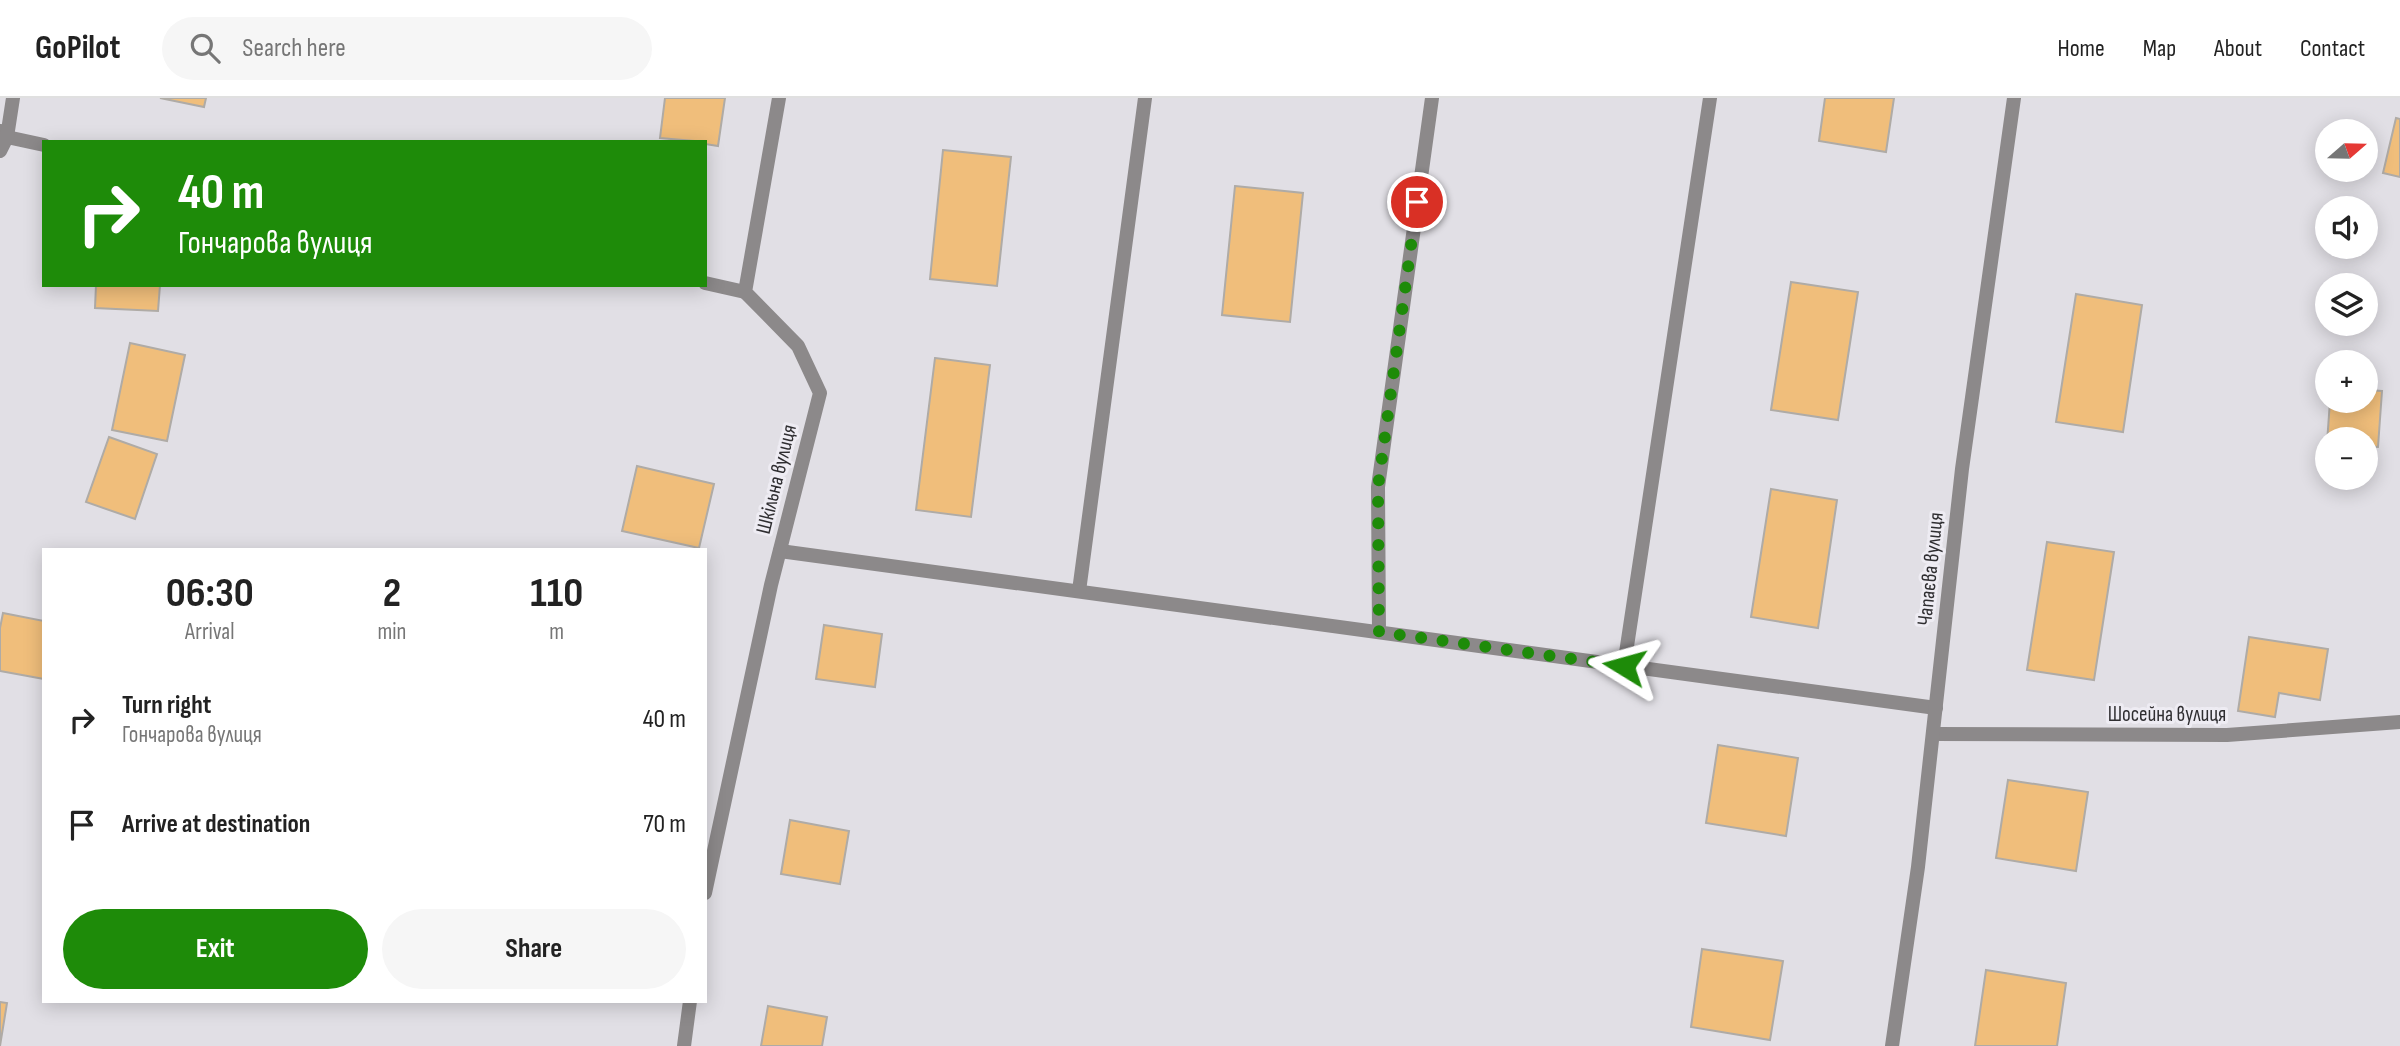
<!DOCTYPE html>
<meta charset="utf-8">
<style>
body{margin:0;font-family:"Sofia Sans Condensed",sans-serif;background:#f6f6f6;color:#222;height:100vh;display:flex;flex-direction:column;font-size:26px;white-space:nowrap}
*{box-sizing:border-box;margin:0}
p{font-size:23px;color:#767676}
.icon{flex:none;width:38px;height:38px;fill:none;stroke:currentColor;stroke-width:2;stroke-linecap:round;stroke-linejoin:round}
.map{position:relative;flex:1;overflow:hidden}
.drawer{position:absolute;left:42px;top:450px;width:665px;height:455px;display:flex;flex-direction:column;background:#fff;border-radius:0px;box-shadow:0 4px 18px #0003}
.drawer>*{flex:none}
.guide{position:absolute;left:42px;top:42px;width:665px;height:147px;border-radius:0px;box-shadow:0 4px 18px #0003;background:#1e8b09;color:#fff;overflow:hidden}
.needle{width:46px;rotate:70deg}
.controls{position:absolute;left:2315px;top:21px;display:grid;gap:14px}
.controls a{display:grid;place-items:center;width:63px;height:63px;border-radius:50%;background:#fff;box-shadow:0 4px 18px #0003;font-size:35px}
.pin{position:absolute;display:grid;place-items:center;width:60px;height:60px;color:#fff;margin:-30px;border:4px solid #fff;border-radius:50%;box-shadow:0 2px 7px #0007}
.me{position:absolute;width:77px;margin:-38px;rotate:278deg;stroke-linejoin:round;filter:drop-shadow(0 0 5px #0008)}
.turn{display:flex;align-items:center;gap:24px;height:147px;padding:0 21px;font-size:32px}
.turn .icon{width:91px;height:91px;stroke-width:2.5}
.turn b{display:block;font-size:49px;line-height:60px}
.eta{display:flex;justify-content:space-evenly;align-items:center;height:119px;text-align:center}
.eta b{font-size:42px;font-weight:700;line-height:49px}
.cta{display:flex;gap:14px;margin-top:auto;padding:14px 21px}
.cta a{flex:1;height:80px;border-radius:42px;background:#1e8b09;color:#fff;font-size:28px;font-weight:700;line-height:80px;text-align:center}
.cta a+a{background:#f6f6f6;color:#222}
ul{padding:0;list-style:none}
li{display:flex;align-items:center;gap:21px;height:105px;padding:0 21px}
li div{flex:1}
li b{display:block;font-size:26px}
li em{font-style:normal}
header{display:flex;align-items:center;gap:42px;box-sizing:border-box;height:98px;padding:0 35px;background:#fff;border-bottom:2px solid #e0e0e0}
header strong{font-size:33px}
nav{display:flex;gap:38px;margin-inline-start:auto;font-size:24px}
.search{width:490px;height:63px;background:#f6f6f6;display:flex;align-items:center;gap:18px;box-sizing:border-box;padding:0 24px;border-radius:38px;color:#767676;font-size:26px}
.map>svg:first-child{display:block}
.building{fill:#f0be7b;stroke:#afaba6;stroke-width:2}
.lines{fill:none;stroke-linecap:round;stroke-linejoin:round}
.minor{stroke:#8c898a;stroke-width:14}
.route{stroke:#1e8b09;stroke-width:12;stroke-dasharray:0 21.6}
.labels{text-anchor:middle;stroke-width:6;stroke-linejoin:round;paint-order:stroke}
.street-label{font-size:21px;fill:#2f2e31;stroke:#eeecf3}
</style>
<header>
<strong>GoPilot</strong>
<div class="search"><svg class="icon" aria-label="search" viewBox="0 0 24 24"><circle cx="10" cy="10" r="6"/><path d="M15 15l6 6"/></svg>Search here</div>
<nav><a>Home</a><a>Map</a><a>About</a><a>Contact</a></nav>
</header>
<div class="map">
<svg width="2400" height="948" viewBox="0 0 2400 948">
<rect width="100%" height="100%" fill="#e1dfe5"/>
<g class="building">
<polygon points="160,0 206,0 204,9"/>
<polygon points="665,0 725,0 718,48 705,46 705,44 660,40"/>
<polygon points="1825,0 1894,0 1886,54 1819,43"/>
<polygon points="2396,20 2400,21 2400,79 2383,75"/>
<polygon points="943,52 1011,59 997,188 930,181"/>
<polygon points="1235,88 1303,95 1290,224 1222,217"/>
<polygon points="1791,184 1858,194 1838,322 1771,312"/>
<polygon points="96,187 160,187 158,213 95,210"/>
<polygon points="2076,196 2142,207 2123,334 2056,324"/>
<polygon points="130,245 185,257 167,343 112,332"/>
<polygon points="935,260 990,267 971,419 916,412"/>
<polygon points="2366,292 2382,293 2378,349 2366,348 2366,341 2328,341 2327,345 2330,303 2366,303"/>
<polygon points="109,339 157,356 135,421 86,404"/>
<polygon points="637,368 714,386 699,450 622,433"/>
<polygon points="1771,391 1837,402 1818,530 1751,519"/>
<polygon points="2047,444 2114,454 2094,582 2027,572"/>
<polygon points="3,515 44,523 44,581 0,573 0,530"/>
<polygon points="824,527 882,536 875,589 816,581"/>
<polygon points="2249,539 2328,551 2320,602 2279,595 2275,619 2238,613"/>
<polygon points="1718,647 1798,660 1786,738 1706,725"/>
<polygon points="2008,682 2088,694 2076,773 1996,760"/>
<polygon points="790,722 849,733 840,786 781,776"/>
<polygon points="1702,851 1783,863 1770,942 1691,929"/>
<polygon points="1986,872 2066,885 2057,948 1975,948"/>
<polygon points="0,904 7,905 0,948"/>
<polygon points="768,908 827,919 822,948 761,948"/>
</g>
<g class="lines">
<g class="minor">
<polyline points="1,33 7,39 44,47"/>
<polyline points="0,53 7,39 13,0"/>
<polyline points="705,185 745,194"/>
<polyline points="780,453 1936,610"/>
<polyline points="1079,493 1145,0"/>
<polyline points="1379,534 1378,389 1432,0"/>
<polyline points="1624,568 1710,0"/>
<polyline points="1933,636 2227,637 2400,624"/>
<polyline points="705,795 771,487 820,295 798,248 745,194 779,0"/>
<polyline points="684,948 690,903"/>
<polyline points="1892,948 1918,769 1962,371 2014,0"/>
</g>
</g>
<g class="lines">
<polyline class="route" points="1417,104 1378,389 1379,534 1624,568"/>
</g>
<g class="labels">
<g class="street-label">
<text transform="translate(776 381) rotate(-76)" y="7">Шкільна вулиця</text>
<text transform="translate(1930 471) rotate(-84)" y="7">Чапаєва вулиця</text>
<text x="2167" y="623">Шосейна вулиця</text>
</g>
</g>
</svg>
<div class="controls">
<a><svg class="needle" viewBox="-14 -14 28 28"><path d="M0-13l5 13h-10z" fill="#e53935"/><path d="M0 13l5-13h-10z" fill="#767676"/></svg></a>
<a><svg class="icon" aria-label="sound" viewBox="0 0 24 24"><path d="M4 9h4l5-4v14l-5-4H4zM17 9q2 3 0 6"/></svg></a>
<a><svg class="icon" aria-label="layers" viewBox="0 0 24 24"><path d="M12 4l9 5-9 5-9-5zM3 14l9 5 9-5"/></svg></a>
<a>+</a>
<a>−</a>
</div>
<div class="pin" style="left:1417px;top:104px;background:#d93025"><svg class="icon" aria-label="arrive" viewBox="0 0 24 24"><path d="M6 21V4h12l-3 4 3 4H6"/></svg></div>
<svg class="me" style="left:1624px;top:568px" viewBox="-20 -20 40 40"><path d="M0-17L14 15 0 8-14 15z" fill="#1e8b09" stroke="#fff" stroke-width="4"/></svg>
<div class="guide">
<div class="turn"><svg class="icon" aria-label="right" viewBox="0 0 24 24"><path d="M7 20v-9h11M14 6l5 5-5 5"/></svg><div><b>40 m</b>Гончарова вулиця</div></div>
</div>
<section class="drawer">
<div class="eta">
<div><b>06:30</b><p>Arrival</p></div>
<div><b>2</b><p>min</p></div>
<div><b>110</b><p>m</p></div>
</div>
<ul>
<li><svg class="icon" aria-label="right" viewBox="0 0 24 24"><path d="M7 20v-9h11M14 6l5 5-5 5"/></svg><div><b>Turn right</b><p>Гончарова вулиця</p></div><em>40 m</em></li>
<li><svg class="icon" aria-label="arrive" viewBox="0 0 24 24"><path d="M6 21V4h12l-3 4 3 4H6"/></svg><div><b>Arrive at destination</b></div><em>70 m</em></li>
</ul>
<div class="cta"><a>Exit</a><a>Share</a></div>
</section>
</div>
